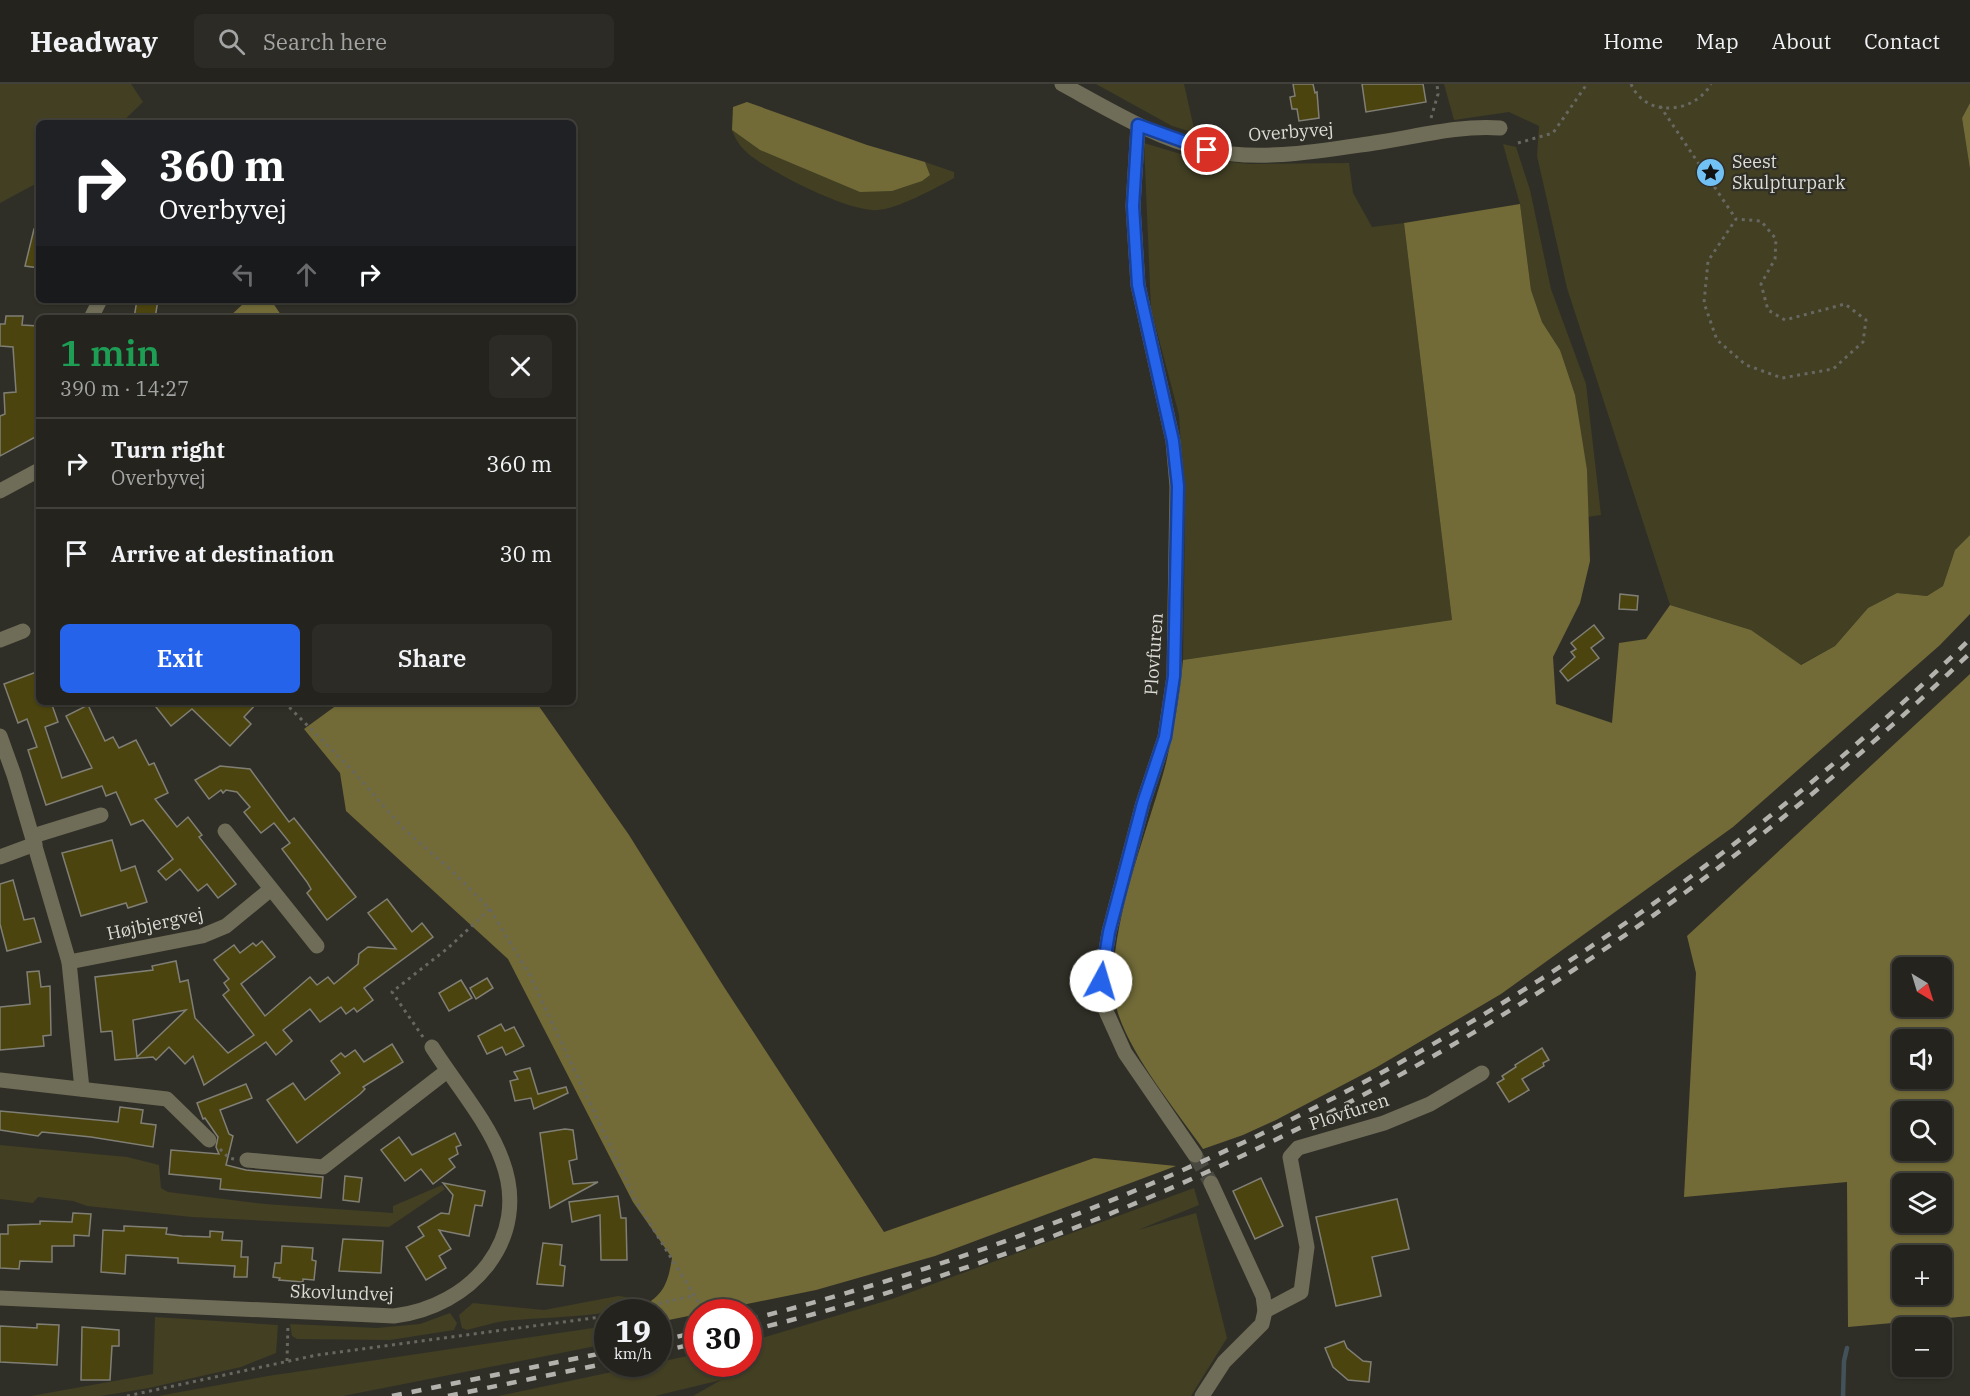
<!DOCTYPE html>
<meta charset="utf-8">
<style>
body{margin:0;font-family:"IBM Plex Serif",serif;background:#2c2b26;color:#f1f3f6;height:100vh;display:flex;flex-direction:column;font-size:22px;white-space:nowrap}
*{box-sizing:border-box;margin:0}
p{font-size:20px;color:#a3a4a4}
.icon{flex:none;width:33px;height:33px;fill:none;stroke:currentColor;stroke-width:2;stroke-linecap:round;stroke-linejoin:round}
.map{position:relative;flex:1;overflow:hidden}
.panel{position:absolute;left:36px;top:231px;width:540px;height:390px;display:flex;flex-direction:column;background:#24231d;border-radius:9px;box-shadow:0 2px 4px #0004,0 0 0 2px #41403b}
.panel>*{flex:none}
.guide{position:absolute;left:36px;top:36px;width:540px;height:183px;border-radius:9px;box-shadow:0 2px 4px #0004,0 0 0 2px #41403b;background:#202124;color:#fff;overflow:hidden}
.needle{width:39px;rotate:142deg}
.controls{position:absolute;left:1892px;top:873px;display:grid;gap:12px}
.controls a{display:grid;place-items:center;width:60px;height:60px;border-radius:9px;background:#24231d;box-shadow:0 2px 4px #0004,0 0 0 2px #41403b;font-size:30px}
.speed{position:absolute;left:594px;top:1215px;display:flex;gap:12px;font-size:30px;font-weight:700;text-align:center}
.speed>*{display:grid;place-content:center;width:78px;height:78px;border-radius:50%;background:#24231d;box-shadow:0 2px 4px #0004,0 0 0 2px #41403b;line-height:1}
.speed small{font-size:15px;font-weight:400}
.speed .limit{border:9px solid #d22;background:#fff;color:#111}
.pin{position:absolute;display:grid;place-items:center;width:51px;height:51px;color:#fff;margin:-26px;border:3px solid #fff;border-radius:50%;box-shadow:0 2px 6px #0007}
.me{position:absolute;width:66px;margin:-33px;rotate:6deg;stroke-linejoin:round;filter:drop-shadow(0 0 4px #0008)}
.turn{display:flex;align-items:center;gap:21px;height:126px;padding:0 24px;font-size:27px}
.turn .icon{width:78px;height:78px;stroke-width:2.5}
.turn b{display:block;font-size:42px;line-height:51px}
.lanes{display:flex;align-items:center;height:57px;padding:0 24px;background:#0003;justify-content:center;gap:30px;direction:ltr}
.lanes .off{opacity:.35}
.round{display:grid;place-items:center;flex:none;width:63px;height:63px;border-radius:9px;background:#2c2b26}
.overview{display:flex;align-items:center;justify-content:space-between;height:102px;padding:0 24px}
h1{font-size:36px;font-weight:600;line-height:45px;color:#1e9e55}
.action{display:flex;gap:12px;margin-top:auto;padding:12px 24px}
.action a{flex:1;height:69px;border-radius:9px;background:#2563eb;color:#fff;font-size:24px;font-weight:600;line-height:69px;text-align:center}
.action a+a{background:#2c2b26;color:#f1f3f6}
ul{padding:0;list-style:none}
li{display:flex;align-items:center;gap:18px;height:90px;padding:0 24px;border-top:2px solid #41403b}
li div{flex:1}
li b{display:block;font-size:22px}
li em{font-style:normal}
header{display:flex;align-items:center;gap:36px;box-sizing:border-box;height:84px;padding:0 30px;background:#24231d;border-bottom:2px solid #41403b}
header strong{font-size:28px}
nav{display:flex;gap:33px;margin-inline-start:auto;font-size:21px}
.search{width:420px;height:54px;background:#2c2b26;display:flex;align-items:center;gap:15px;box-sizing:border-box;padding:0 21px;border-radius:9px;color:#a3a4a4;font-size:22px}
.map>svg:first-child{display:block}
.green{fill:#423f23}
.forest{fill:#726b38;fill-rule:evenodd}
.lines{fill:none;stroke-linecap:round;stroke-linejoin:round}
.stream{stroke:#43525a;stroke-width:4.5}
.building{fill:#4b440f;stroke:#807f75;stroke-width:1.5;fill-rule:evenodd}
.minor-tunnel{stroke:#4a4941;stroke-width:15;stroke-dasharray:15 8;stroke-linecap:butt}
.path{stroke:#686760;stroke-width:3;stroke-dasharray:3 4.5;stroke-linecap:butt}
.minor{stroke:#6f6d58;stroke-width:15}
.rail{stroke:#b3b2ad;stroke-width:4.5;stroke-dasharray:10 10;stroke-linecap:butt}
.route-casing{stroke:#184099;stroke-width:15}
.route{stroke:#2563eb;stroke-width:10}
.labels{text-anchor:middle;stroke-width:4.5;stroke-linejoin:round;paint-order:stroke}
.street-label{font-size:18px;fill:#dcdbd6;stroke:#302f27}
.poi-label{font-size:18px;fill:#dcdbd6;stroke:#302f27;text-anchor:start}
</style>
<header>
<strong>Headway</strong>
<div class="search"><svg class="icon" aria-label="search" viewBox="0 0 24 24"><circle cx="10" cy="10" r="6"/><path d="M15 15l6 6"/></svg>Search here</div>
<nav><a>Home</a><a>Map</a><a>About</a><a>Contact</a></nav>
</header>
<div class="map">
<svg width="1970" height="1312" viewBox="0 0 1970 1312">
<rect width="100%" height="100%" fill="#302f27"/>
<g class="green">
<polygon points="0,0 131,0 143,18 121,39 39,39 39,98 0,119"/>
<polygon points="1096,0 1184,0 1195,49 1172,42"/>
<polygon points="1444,0 1970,0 1970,19 1962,34 1970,85 1970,451 1955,466 1943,502 1927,512 1897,509 1868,524 1835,562 1800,581 1751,546 1670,521 1567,204 1537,72 1539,42 1509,28 1454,36"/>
<path d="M 732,46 L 760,66 L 930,91 L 925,78 L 954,88 L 954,94 C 936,104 897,125 878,126 C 850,129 773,89 751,72 C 742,65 736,57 732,46 Z"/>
<polygon points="1144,59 1194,74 1249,80 1349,79 1353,109 1372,143 1404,139 1452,536 1183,576 1185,433 1179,331 1151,225"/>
<polygon points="1503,60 1516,63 1530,106 1551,205 1586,300 1601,431 1588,433 1587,389 1560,266 1542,238 1531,206 1520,120"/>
<polygon points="0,1061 127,1073 159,1081 161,1104 168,1108 265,1120 393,1129 393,1122 442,1101 445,1105 389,1143 192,1133 87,1122 73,1117 38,1113 33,1119 0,1115"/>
<polygon points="1194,1104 1199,1121 1138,1146 1196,1129 1227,1254 1191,1312 693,1312 721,1296 655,1312 498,1312 697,1270 698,1280 748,1280 749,1258 892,1215"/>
<path d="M 618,1212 L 648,1216 C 620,1234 538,1233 504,1237 C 492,1239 479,1243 467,1246 L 462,1244 L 459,1231 L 473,1219 L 544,1226 Z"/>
<polygon points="450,1229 457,1239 454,1246 390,1256 297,1255 292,1252 290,1240 377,1244 420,1240"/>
<polygon points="155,1233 278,1241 276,1269 241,1283 149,1304 101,1312 31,1312 153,1290"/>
<polygon points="607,1239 606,1260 343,1312 158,1312 268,1292 593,1244"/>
</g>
<g class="forest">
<polygon points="747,18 867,61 925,78 930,91 922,97 892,107 860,108 760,66 732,46 733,23"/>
<polygon points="1970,19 1970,85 1962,34"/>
<path d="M 1520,120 L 1531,206 L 1542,238 L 1560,266 L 1575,311 L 1587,386 L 1590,477 L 1580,519 L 1553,573 L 1556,620 L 1612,639 L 1619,559 L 1646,555 L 1670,521 L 1751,546 L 1801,581 L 1835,562 L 1868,524 L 1897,509 L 1927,512 L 1943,502 L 1955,466 L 1970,451 L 1970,530 L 1940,561 L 1733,743 L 1501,910 L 1377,983 L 1276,1036 L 1243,1051 L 1203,1065 C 1176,1026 1130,971 1117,926 C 1100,861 1149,745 1166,679 C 1174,645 1180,610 1183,576 L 1452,536 L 1404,139 Z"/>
<polygon points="241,216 271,216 283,234 228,234 243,220"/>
<path d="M 1970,590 L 1970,1232 L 1848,1243 L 1847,1098 L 1684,1113 L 1696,889 L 1687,852 ZM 1902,884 L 1941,884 L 1941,922 L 1902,922 ZM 1902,956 L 1941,956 L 1941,994 L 1902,994 ZM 1902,1028 L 1941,1028 L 1941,1066 L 1902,1066 ZM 1902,1100 L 1941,1100 L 1941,1138 L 1902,1138 ZM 1902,1172 L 1941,1172 L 1941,1210 L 1902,1210 Z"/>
<path d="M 341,618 L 536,618 L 629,751 L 724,903 L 884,1148 L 1094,1074 L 1176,1082 L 935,1172 L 816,1206 L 659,1238 L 658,1228 L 634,1228 C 661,1212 667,1206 672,1174 L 633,1118 L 508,875 L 346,727 L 340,689 L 304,645 Z"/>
</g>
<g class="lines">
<polyline class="stream" points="1843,1312 1844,1277 1847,1264"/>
</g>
<g class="building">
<polygon points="1293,0 1313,0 1315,9 1317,8 1319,34 1299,37 1297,25 1292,25 1290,13 1295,12"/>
<polygon points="1362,0 1423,0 1426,18 1366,28"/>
<polygon points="34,145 39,145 39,184 25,182"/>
<polygon points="137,216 158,216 155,234 134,234"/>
<polygon points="6,232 23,232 22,241 39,242 39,351 0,372 0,332 5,330 4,309 16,308 13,263 0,262 0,240 5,240"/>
<polygon points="1620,510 1638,512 1637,526 1619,525"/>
<polygon points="1594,541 1604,554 1591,564 1599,574 1568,597 1560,587 1575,573 1571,568 1576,565 1571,559"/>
<polygon points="39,587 39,618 51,618 58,638 45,643 62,694 92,684 66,632 88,621 105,657 113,653 119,664 136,656 149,681 154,679 168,709 155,715 177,743 188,733 202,751 199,753 236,800 218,814 207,800 198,807 180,785 166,796 158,787 173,775 143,736 131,741 116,708 106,712 102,702 46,721 28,666 37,663 27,635 18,639 4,600"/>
<polygon points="152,618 258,618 244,633 251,640 230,662 192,625 171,642"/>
<polygon points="220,682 250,685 289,738 294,734 356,813 327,836 307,809 311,805 307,798 282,765 290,759 274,739 261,749 244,728 250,723 237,708 226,706 223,709 221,706 209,715 195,696"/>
<polygon points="112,756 121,787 135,782 147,818 128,824 126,819 81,832 62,769"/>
<polygon points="13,796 24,836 34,834 41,858 7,867 0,840 0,800"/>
<path d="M 387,815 L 412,848 L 422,839 L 433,853 L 364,904 L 373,916 L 357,928 L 354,924 L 346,930 L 341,923 L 320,938 L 310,925 L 283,946 L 292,957 L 276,971 L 266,958 L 204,1001 L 193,972 L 185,980 L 169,963 L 156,976 L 153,973 L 115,976 L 112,947 L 101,948 L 95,893 L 153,886 L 152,882 L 176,877 L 180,898 L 188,896 L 195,934 L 228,969 L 254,951 L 223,911 L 229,906 L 224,899 L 229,895 L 214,876 L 234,861 L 240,869 L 253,859 L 256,862 L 262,857 L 275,873 L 241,900 L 265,932 L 310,893 L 317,901 L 328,893 L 334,900 L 358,880 L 359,870 L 368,863 L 396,865 L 368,829 ZM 186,926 L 137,973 L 133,936 Z"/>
<polygon points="39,887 41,903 50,902 51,951 43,952 44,962 0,966 0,923 30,920 27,888"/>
<polygon points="487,894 493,904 476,915 470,904"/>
<polygon points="461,896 472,914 449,927 439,909"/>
<polygon points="501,940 505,947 514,943 524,962 506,971 502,963 487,970 478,952"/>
<polygon points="392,960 403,978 363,1003 365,1005 360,1010 297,1059 267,1016 293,999 305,1016 340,989 331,977 341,969 345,973 355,966 364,978"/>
<polygon points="1542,964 1549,976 1543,979 1544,982 1522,995 1529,1006 1509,1018 1497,999 1504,995 1502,992 1516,983 1515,981"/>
<polygon points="530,984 538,1010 566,1003 568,1009 534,1025 531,1014 515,1017 510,997 518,995 514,988"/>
<polygon points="246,1000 252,1014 220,1026 229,1050 233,1052 226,1081 246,1086 323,1093 321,1114 220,1105 221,1095 169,1090 171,1066 219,1070 216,1063 218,1053 205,1034 203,1035 197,1019"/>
<polygon points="120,1023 143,1026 141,1039 156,1041 153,1063 91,1053 42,1048 38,1052 0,1046 0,1027 118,1038"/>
<polygon points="565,1045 573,1046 577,1075 569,1077 573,1100 598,1098 550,1124 540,1049"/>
<polygon points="455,1049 461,1061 456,1063 458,1070 449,1075 455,1083 433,1100 421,1085 405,1097 381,1066 399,1053 412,1071"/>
<polygon points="345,1092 362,1094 359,1118 343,1116"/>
<polygon points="1261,1094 1283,1142 1255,1155 1233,1107"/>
<polygon points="443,1099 485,1107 482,1122 475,1121 469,1152 439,1146 451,1165 439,1172 446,1184 426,1196 406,1163 424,1152 418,1143 441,1129 449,1130 453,1111"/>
<polygon points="618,1112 621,1134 626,1134 627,1176 601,1176 600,1131 572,1138 569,1118"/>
<polygon points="1397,1115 1409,1165 1372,1173 1381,1212 1336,1222 1316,1133"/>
<polygon points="73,1129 91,1130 89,1152 74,1151 74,1162 52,1162 52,1178 20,1177 19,1185 0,1184 0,1150 8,1150 8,1141 40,1140 40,1137 72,1138"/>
<polygon points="124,1142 167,1144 166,1150 182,1152 210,1153 210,1147 223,1148 222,1156 242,1157 241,1173 248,1173 247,1193 234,1193 235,1182 178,1179 178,1174 126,1171 125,1190 101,1188 103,1146 124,1147"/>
<polygon points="343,1155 383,1157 381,1189 339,1187"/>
<polygon points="543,1159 562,1161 560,1181 565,1182 563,1202 537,1200"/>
<polygon points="282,1162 313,1164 312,1176 316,1177 314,1196 303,1195 303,1198 279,1196 280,1194 273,1193 275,1179 281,1179"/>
<polygon points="37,1240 59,1241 57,1281 0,1278 0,1242 37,1244"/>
<polygon points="82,1243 119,1246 119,1262 112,1262 110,1296 81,1296"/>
<polygon points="1344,1257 1347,1264 1363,1277 1371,1278 1369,1298 1348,1296 1333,1283 1325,1264"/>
</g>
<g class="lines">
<polyline class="minor-tunnel" points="1195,1071 1211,1099"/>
<g class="path">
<path d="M 1631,0 C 1646,35 1695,29 1711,0"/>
<polyline points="1660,22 1736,135 1708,177 1704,219 1717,256 1746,281 1782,294 1833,285 1863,258 1866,236 1845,220 1785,236 1768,226 1761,200 1775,175 1776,155 1761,137 1736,135"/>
<polyline points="1431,34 1438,10 1437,0"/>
<polyline points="1518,59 1553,49 1587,0"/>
<polyline points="284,618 351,685 404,745 451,786 490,825 529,890 636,1117 702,1224"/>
<polyline points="423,953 392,908 448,864 490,825"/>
<polyline points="220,1065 229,1074 234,1075"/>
<polyline points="622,1228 692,1212"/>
<polyline points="287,1277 288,1240"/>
<polyline points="127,1312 317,1271 608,1232"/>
</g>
<g class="minor">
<path d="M 1062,0 C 1108,25 1155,54 1206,66 C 1260,78 1320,67 1374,59 C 1416,53 1457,41 1500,44"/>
<polyline points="1138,41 1133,122 1138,201 1173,357 1177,402 1174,592 1165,653 1143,719 1109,848 1101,897 1106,927 1125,969 1195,1071"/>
<polyline points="91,234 100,216"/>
<polyline points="0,407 39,386"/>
<polyline points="0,556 23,547"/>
<polyline points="0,652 14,691 69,878 82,1005"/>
<polyline points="225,747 317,862"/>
<polyline points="33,752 101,731"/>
<polyline points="0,773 35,760"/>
<polyline points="69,878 202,852 226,842 271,805"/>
<polyline points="0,996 167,1015 209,1056"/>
<polyline points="247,1076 323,1083 447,987"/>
<path d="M 0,1214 L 394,1232 C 471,1223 532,1155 502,1076 C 488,1037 454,998 432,963"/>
<polyline points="1265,1227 1301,1208 1307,1163 1290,1073 1298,1064 1384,1039 1430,1020 1482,989"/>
<polyline points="1202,1312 1224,1278 1262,1240 1265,1227 1263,1212 1211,1099"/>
</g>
<g class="rail">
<path d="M 748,1236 C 1207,1119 1632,887 1970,555"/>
<path d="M 748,1247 C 1207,1135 1631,896 1970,569"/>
<polyline points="658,1257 698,1248"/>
<polyline points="658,1268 698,1259"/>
<polyline points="392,1312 608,1268"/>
<polyline points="448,1312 608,1279"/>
</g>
</g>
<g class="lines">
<defs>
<polyline id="route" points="1101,897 1109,848 1143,719 1165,653 1174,592 1178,402 1173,357 1138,201 1133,122 1138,41 1207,66"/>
</defs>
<use href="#route" class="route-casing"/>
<use href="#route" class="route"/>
</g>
<defs>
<symbol id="sight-disc" viewBox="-11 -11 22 22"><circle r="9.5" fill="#72c1f5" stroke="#302f27"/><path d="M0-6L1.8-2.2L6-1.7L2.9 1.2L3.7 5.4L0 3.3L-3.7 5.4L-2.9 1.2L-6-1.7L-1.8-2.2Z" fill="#111"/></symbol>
</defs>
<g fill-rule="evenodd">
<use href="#sight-disc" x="1694" y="72" width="33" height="33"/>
</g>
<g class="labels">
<g class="street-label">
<text transform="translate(1291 48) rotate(-4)" y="6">Overbyvej</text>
<text transform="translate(1154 570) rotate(-86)" y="6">Plovfuren</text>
<text transform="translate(155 840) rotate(-12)" y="6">Højbjergvej</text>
<text transform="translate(1349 1028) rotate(-18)" y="6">Plovfuren</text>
<text transform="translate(342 1209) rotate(2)" y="6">Skovlundvej</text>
</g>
<g class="poi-label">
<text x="1732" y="84">Seest<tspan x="1732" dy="21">Skulpturpark</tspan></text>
</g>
</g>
</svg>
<div class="controls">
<a><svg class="needle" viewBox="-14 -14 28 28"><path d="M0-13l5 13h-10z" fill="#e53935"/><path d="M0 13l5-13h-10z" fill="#a3a4a4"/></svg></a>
<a><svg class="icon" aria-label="sound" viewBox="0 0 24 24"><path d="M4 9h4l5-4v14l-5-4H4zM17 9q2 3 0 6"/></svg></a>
<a><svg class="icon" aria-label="search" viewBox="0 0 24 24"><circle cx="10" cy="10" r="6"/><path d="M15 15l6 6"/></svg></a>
<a><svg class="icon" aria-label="layers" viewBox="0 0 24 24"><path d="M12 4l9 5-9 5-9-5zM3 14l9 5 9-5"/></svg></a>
<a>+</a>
<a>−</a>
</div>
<div class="speed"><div>19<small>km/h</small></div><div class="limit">30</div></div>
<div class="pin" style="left:1207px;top:66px;background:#d93025"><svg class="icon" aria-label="arrive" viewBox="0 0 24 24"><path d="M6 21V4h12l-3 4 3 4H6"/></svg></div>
<svg class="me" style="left:1101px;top:897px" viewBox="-20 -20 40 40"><circle r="19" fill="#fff"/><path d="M0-13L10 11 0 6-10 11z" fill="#2563eb"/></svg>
<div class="guide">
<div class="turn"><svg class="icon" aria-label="right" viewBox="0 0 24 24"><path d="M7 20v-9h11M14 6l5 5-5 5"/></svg><div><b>360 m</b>Overbyvej</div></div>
<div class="lanes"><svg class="icon off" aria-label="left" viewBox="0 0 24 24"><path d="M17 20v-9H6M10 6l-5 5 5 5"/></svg><svg class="icon off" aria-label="ahead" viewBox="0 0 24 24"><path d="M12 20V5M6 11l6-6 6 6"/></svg><svg class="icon" aria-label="right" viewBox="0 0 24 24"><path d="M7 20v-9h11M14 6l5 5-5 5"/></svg></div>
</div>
<section class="panel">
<div class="overview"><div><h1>1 min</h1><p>390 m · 14:27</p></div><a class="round"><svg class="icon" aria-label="close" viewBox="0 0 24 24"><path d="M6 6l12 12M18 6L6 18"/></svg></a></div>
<ul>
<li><svg class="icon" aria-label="right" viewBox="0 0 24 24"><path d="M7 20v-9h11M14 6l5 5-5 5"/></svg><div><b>Turn right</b><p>Overbyvej</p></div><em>360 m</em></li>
<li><svg class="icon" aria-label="arrive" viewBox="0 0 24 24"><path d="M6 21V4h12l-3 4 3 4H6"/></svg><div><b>Arrive at destination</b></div><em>30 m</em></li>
</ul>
<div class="action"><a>Exit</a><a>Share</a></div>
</section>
</div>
